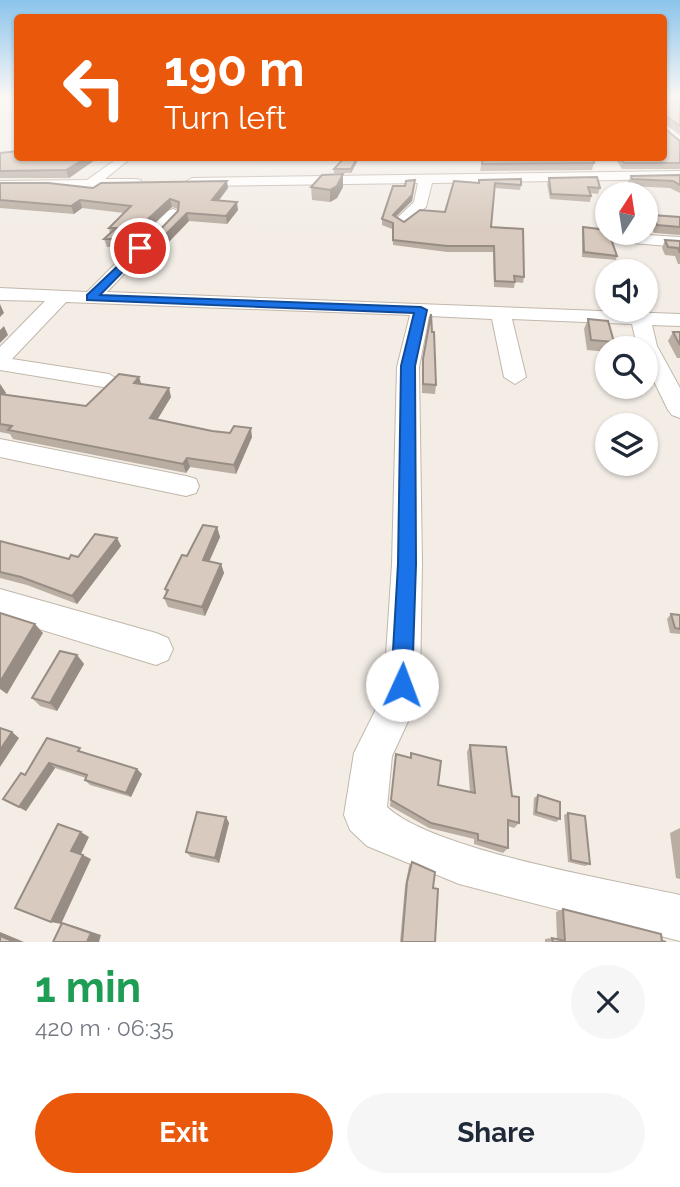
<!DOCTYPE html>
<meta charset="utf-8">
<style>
body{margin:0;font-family:Raleway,sans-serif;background:#f6f6f7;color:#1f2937;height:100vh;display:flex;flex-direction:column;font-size:26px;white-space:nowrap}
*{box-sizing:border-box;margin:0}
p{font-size:23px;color:#747a83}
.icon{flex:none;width:38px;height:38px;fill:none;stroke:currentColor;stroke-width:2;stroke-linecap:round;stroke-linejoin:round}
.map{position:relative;height:942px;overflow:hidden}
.side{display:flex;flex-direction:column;background:#fff;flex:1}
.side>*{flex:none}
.hud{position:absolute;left:14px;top:14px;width:653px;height:147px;border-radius:7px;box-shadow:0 2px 5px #0004;background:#ea580c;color:#fff;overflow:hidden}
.needle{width:46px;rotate:12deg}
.buttons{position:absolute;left:595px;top:182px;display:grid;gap:14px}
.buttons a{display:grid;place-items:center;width:63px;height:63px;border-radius:50%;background:#fff;box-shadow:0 2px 5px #0004;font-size:35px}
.pin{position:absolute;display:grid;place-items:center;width:60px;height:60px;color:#fff;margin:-30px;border:4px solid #fff;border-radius:50%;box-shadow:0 2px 7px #0007}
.me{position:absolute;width:77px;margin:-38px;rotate:2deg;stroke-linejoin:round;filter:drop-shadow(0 0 5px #0008)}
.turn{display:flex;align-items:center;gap:24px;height:147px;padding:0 35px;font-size:32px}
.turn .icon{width:91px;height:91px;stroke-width:2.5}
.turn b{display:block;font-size:49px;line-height:60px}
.round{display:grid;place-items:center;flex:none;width:74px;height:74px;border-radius:37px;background:#f6f6f7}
.head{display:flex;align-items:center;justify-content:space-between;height:119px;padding:0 35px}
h1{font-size:42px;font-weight:700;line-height:52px;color:#1e9e55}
.action{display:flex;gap:14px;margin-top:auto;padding:14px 35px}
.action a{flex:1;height:80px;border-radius:42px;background:#ea580c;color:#fff;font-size:28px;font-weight:700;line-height:80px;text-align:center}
.action a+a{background:#f6f6f7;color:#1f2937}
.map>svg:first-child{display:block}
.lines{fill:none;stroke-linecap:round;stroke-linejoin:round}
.minor-casing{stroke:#c2b7ab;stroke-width:2}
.minor{fill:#fff;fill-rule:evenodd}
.wall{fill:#baaea3}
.shaded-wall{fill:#978d85}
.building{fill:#d8cabe;stroke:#978d85;stroke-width:2}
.route{fill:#1a73e8;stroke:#114b97;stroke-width:2}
</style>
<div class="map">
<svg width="680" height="942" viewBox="0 0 680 942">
<rect width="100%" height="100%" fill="#f3ede6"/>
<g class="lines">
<defs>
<g id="minor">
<polygon points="663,122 680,136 680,147 663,132"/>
<polygon points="118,158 131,158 105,179 136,179 141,180 141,186 0,189 0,181 87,180"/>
<polygon points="680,171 680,179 432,183 426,207 403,225 395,220 414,202 418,183 192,186 185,182 192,178"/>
<path d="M 173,209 L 178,211 L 178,217 L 107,292 L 680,314 L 680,326 L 652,325 L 657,346 L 680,388 L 680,418 L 672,415 L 668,410 L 646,365 L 646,348 L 637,346 L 632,324 L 512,319 L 526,377 L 515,384 L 504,377 L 492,319 L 429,316 L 419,367 L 422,564 L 420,685 L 417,702 L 392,756 L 387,807 C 433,850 612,880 680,895 L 680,941 L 459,884 L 367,846 L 350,830 L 344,815 L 354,753 L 382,697 L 384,685 L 392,564 L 397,367 L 410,315 L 66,302 L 12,359 L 109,374 L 120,381 L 117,386 L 109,388 L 0,370 L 0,347 L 45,301 L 0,300 L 0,288 L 87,292 L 168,211 Z"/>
<polygon points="615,233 680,237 680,247 609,241 609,235"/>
<polygon points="0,439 186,476 196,479 199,486 196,493 186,496 0,457"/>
<polygon points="0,589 156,633 168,638 173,649 168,660 156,665 0,617"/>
</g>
</defs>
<use href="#minor" class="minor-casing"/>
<use href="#minor" class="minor"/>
</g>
<g class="wall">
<polygon points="663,97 680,97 680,134 663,122 664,128 680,141 680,169 622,169 615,158 663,158"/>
<polygon points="0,153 18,158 97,158 69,178 0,178"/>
<polygon points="344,158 359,158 351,173 334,173 334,169"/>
<polygon points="476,158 593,158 594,163 592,170 480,171 482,160 476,159"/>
<polygon points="680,175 680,193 670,188 630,186 628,182 631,176"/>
<polygon points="549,178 600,188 598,194 590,193 591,196 590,202 550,199 547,184"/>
<polygon points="479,180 521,185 520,190 495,188 491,227 524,277 523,283 515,282 514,288 494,287 493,252 447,252 393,245 392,229 382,225 382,219 405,186 415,186 412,201 396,217 404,222 445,212 479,183"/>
<polygon points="0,183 93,188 228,188 219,200 238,210 227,224 189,221 163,248 153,247 151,239 178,211 178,209 172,207 128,247 107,247 104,239 110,233 109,228 124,213 82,208 74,214 0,208"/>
<polygon points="311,187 343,187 337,198 330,202 312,200"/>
<polygon points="652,215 680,217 680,235 654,233 649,222"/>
<polygon points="583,227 617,256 616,260 582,257 582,232"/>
<polygon points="665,240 680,241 680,264 678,264 675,256 665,255 662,248"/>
<polygon points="588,319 614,342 612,348 607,348 607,352 587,350 584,329"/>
<polygon points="432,332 436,385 435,394 422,393 422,367 423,359"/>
<polygon points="673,332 680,332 680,358 677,358 668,341"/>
<polygon points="0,384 6,393 4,395 86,406 141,384 171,397 157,419 212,431 252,437 236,474 190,467 186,473 13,439 10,434 0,432"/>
<polygon points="217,527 220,537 209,561 221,564 224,573 205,616 168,607 164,598 166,593 165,589 187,556"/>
<polygon points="117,538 121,546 77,604 27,585 0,578 0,541 69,559 78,557"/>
<polygon points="671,614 680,615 680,634 670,633 667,619"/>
<polygon points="77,655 84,664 57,711 40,706 32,698"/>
<polygon points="47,738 142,774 131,797 90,785 85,780 86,778 55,768 26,811 3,799 25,775"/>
<polygon points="470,745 512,796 519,823 514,828 508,826 508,848 503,853 474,844 474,839 429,828 390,806 396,754 410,758 411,753 438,785 470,792 467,752"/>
<polygon points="538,795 560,819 556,822 533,815 534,798"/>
<polygon points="568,813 590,864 585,866 568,862 564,815"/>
<polygon points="226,817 229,823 219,863 191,857 186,852"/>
<polygon points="680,828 680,879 676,878 670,833"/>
<polygon points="412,862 433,888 435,942 400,942 405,886 409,866"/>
<polygon points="563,909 662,941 666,942 545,942 545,939 552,938 557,939 556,912"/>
</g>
<g class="shaded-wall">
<polygon points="86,158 98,158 69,178 66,170"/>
<polygon points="357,158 359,158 351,173 351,169"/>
<polygon points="343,174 343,187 337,198 330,202 330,190"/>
<polygon points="415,180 412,201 392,220 393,215"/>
<polygon points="227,181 228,188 213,208 212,200"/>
<polygon points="170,199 172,207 128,247 126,239"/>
<polygon points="80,200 82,208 74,214 71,206"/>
<polygon points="237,202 238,210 227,224 226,216"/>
<polygon points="187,213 189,221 163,248 161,239"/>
<polygon points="0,304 4,313 0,317"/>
<polygon points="4,326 8,335 0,343 0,330"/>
<polygon points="139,377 142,386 134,383"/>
<polygon points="0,384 6,393 0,398"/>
<polygon points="169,388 171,397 153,427 150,418"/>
<polygon points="251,428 252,437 236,474 234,465"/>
<polygon points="187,458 190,467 186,473 183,464"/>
<polygon points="217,527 220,537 206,569 203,560"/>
<polygon points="117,538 121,546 77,604 72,596"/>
<polygon points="221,564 224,573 205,616 202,607"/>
<polygon points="35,624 43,633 7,694 0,689 0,682"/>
<polygon points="77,655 84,664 57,711 50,703"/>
<polygon points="12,732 19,738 0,767 0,750"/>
<polygon points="49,763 55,768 26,811 19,807"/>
<polygon points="137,769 142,774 131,797 126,793"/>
<polygon points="226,817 229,823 219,863 215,858"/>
<polygon points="81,832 89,837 80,856 71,851"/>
<polygon points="83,855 91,859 61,924 51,922"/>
<polygon points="62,923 74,926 101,935 99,942 87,942"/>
<polygon points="0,932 24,942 15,942 0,936"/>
</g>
<g class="building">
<polygon points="663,97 680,97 680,126 663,114"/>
<polygon points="663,115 664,128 680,141 680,163 624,163 621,158 663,158"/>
<polygon points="18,151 18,158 86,158 66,170 0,171 0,153"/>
<polygon points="344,158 357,158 351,169 334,169"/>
<polygon points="483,158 593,158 594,163 482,164"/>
<polygon points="343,174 337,186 330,190 311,187 322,175"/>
<polygon points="680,175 680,185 673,181 632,179 631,176"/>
<polygon points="597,177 600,188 588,187 591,196 551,194 549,178"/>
<polygon points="521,179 521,185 495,183 491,227 523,229 524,277 514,276 515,282 495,281 494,246 447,246 393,240 393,223 382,219 393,186 405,186 406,181 415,180 412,195 393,215 404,222 420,210 445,212 454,181 479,183 479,180"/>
<polygon points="227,181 212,200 237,202 226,216 187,213 161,239 151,239 178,211 179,202 170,199 126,239 104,239 116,228 109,228 131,206 80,200 71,206 0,200 0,183 48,183 93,188 101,183"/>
<polygon points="652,215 680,217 680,227 657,225"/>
<polygon points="583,227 607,230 607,233 609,233 617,256 584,252"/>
<polygon points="665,240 680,241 680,253 678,248 668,247"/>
<polygon points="431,314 432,332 434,332 436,385 423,384 423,359"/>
<polygon points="588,319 608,321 614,342 591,340"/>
<polygon points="673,332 680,332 680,345"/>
<polygon points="119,374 139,377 134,383 169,388 150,418 212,431 230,433 234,426 251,428 234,465 187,458 183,464 8,430 12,426 0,424 0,394 86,406"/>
<polygon points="203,525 217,527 203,560 221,564 202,607 164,598 168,590 165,589 182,555 187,556"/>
<polygon points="95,534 117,538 72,596 21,577 0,572 0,541 69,559 71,555 78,557"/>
<polygon points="0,613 35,624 0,682"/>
<polygon points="671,614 680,615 680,629 675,628"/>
<polygon points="60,651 77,655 50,703 32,698"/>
<polygon points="0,728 12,732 0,750"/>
<polygon points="47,738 80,748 78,751 137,769 126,793 85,780 87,775 49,763 19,807 3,799 21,773 25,775"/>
<polygon points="470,745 506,747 512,796 519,797 519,823 508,820 508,848 478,840 478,834 431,823 391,800 396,754 411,758 411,753 441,761 438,785 475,793"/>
<polygon points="538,795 560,802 560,819 536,812"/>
<polygon points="197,812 226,817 215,858 186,852"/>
<polygon points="568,813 585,816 590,864 571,860"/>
<polygon points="58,824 81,832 71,851 83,855 51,922 15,908"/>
<polygon points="412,862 435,872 433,888 438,889 435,942 402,942 407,882"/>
<polygon points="563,909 661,934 662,941 666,942 553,942 552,938 565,941"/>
<polygon points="62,923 91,933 87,942 53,942"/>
<polygon points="0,936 15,942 0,942"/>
</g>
<linearGradient id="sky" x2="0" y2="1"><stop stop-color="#8bc4ec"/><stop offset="0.42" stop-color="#faf7f4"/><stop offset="1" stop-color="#faf7f4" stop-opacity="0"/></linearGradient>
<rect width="680" height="229" fill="url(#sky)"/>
<polygon class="route" points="140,245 144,250 100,295 421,307 427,310 415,366 416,564 412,685 409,692 402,695 394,692 391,685 398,564 401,366 414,313 87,300 87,295"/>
</svg>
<div class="buttons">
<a><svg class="needle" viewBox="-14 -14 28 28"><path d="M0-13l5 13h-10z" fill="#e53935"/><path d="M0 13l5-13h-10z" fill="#747a83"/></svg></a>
<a><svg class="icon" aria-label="sound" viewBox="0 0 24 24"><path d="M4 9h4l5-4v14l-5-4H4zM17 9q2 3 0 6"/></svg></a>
<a><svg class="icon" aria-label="search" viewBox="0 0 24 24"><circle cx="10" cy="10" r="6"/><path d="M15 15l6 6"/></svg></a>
<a><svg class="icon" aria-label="layers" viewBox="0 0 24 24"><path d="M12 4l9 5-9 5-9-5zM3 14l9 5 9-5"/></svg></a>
</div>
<div class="pin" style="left:140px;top:248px;background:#d93025"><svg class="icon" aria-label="arrive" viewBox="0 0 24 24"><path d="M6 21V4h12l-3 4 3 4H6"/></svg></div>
<svg class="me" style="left:402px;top:685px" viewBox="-20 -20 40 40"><circle r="19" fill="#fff"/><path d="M0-13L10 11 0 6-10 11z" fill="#1a73e8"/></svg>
<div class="hud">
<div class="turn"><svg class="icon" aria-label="left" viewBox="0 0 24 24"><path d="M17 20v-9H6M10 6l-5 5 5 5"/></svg><div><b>190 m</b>Turn left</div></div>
</div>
</div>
<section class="side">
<div class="head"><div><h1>1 min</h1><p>420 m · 06:35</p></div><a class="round"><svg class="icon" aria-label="close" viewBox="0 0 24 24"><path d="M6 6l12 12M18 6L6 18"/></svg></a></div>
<div class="action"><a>Exit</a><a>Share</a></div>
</section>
